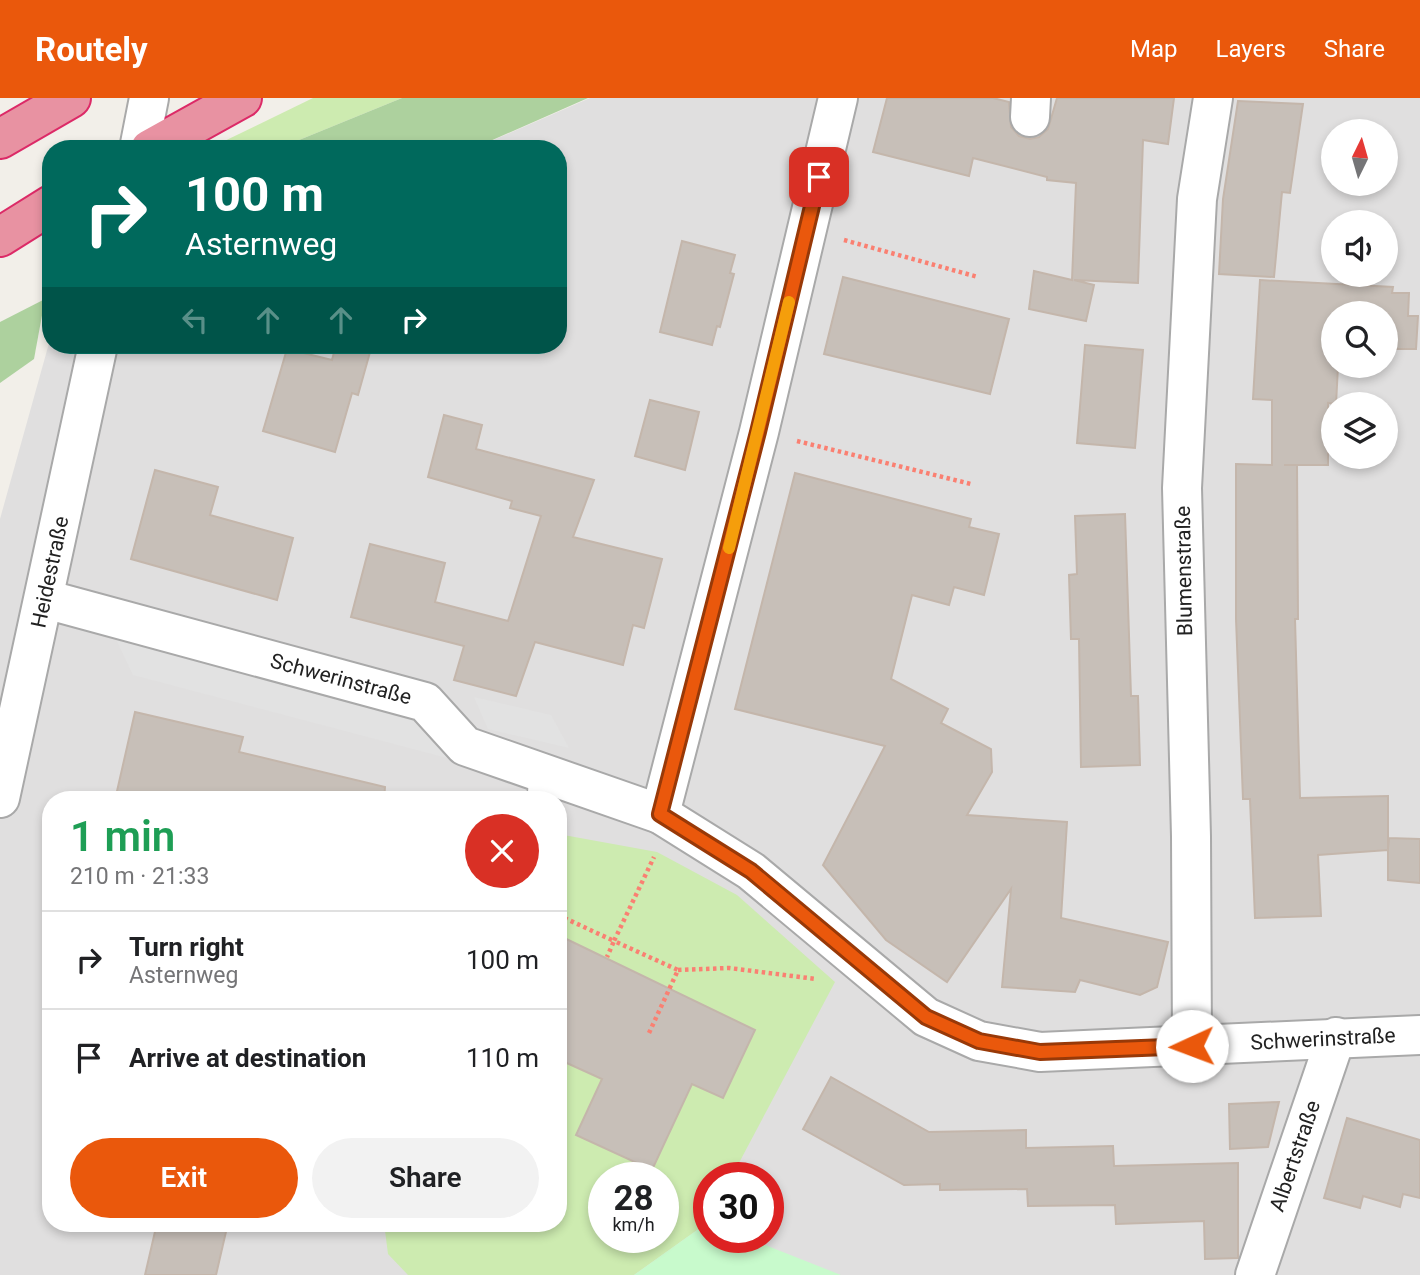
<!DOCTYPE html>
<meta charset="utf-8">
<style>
body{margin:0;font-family:Roboto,sans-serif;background:#f2f2f2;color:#202124;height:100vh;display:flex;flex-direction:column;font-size:26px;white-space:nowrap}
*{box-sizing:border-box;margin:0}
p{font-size:23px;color:#757577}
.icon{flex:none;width:38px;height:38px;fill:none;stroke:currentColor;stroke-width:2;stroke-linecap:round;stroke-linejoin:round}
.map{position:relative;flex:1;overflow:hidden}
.side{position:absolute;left:42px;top:693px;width:525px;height:441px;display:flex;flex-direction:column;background:#fff;border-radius:28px;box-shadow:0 4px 10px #0003}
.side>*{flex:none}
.hud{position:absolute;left:42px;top:42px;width:525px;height:214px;border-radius:28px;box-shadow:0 4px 10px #0003;background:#00695c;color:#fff;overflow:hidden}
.needle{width:46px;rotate:5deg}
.fabs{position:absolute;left:1321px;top:21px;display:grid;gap:14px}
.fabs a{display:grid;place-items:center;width:77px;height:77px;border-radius:50%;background:#fff;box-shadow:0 4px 10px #0003;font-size:35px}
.speed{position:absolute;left:588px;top:1064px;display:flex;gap:14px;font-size:35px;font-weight:700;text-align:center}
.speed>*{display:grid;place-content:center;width:91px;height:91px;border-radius:50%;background:#fff;box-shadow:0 4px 10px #0003;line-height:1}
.speed small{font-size:18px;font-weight:400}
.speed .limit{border:10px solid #d22;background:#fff;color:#111}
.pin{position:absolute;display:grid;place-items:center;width:60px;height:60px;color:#fff;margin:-30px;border-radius:14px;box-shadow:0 4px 10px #0006}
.me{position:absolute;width:77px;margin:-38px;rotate:268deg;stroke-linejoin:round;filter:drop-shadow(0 0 5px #0008)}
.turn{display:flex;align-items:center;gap:24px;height:147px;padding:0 28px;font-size:32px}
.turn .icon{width:91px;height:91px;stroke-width:2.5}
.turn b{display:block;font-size:49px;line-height:60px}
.lanes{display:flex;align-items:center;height:66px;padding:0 28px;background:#0003;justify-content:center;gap:35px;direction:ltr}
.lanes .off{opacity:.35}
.round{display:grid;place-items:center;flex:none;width:74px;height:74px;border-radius:37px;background:#f2f2f2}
.headline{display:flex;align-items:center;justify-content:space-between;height:119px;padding:0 28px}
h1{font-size:42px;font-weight:600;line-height:52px;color:#1e9e55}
.action{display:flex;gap:14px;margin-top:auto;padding:14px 28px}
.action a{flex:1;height:80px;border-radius:42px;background:#ea580c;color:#fff;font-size:28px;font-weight:600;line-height:80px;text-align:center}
.action a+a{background:#f2f2f2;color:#202124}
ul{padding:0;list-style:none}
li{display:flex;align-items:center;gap:21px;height:98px;padding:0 28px;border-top:2px solid #e0e0e0}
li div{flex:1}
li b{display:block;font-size:26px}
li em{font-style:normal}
header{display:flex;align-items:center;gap:42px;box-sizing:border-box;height:98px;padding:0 35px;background:#ea580c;color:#fff}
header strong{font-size:33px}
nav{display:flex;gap:38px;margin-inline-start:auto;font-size:24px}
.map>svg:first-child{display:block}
.residential{fill:#e0dfdf;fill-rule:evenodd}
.grass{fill:#cdebb0;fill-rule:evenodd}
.forest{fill:#add19e}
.park{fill:#c8facc}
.parking{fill:#e2e2e2}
.building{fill:#c7bfb8;stroke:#c4b6ab;stroke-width:2}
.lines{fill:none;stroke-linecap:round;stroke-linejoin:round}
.service-casing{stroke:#a9a9a9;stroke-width:24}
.minor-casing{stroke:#a9a9a9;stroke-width:42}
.tertiary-casing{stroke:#a9a9a9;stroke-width:42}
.motorway-casing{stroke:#dc2a67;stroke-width:42}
.path{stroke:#fa8072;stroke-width:4.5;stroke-dasharray:3.5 3.5;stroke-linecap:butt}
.service{stroke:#fff;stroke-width:21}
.minor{stroke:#fff;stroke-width:38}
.tertiary{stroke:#fff;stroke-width:38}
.motorway{stroke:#e892a2;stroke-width:38}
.route-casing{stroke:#983908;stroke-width:18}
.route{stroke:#ea580c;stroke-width:12}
.slow{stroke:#f59e0b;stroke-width:12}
.labels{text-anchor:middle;stroke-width:5;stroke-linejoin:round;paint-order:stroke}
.street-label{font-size:21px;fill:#222;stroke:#fff}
</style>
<header>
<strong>Routely</strong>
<nav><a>Map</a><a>Layers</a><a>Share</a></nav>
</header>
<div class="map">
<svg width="1420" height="1177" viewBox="0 0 1420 1177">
<rect width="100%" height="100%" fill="#f2efe9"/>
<path class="residential" d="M 590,0 L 1420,0 L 1420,1177 L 0,1177 L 0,421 L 51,238 L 51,247 L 558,247 L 558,51 L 473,51 ZM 1334,33 L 1386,33 L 1386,86 L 1334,86 ZM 1334,124 L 1386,124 L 1386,177 L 1334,177 ZM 1334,215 L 1386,215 L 1386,268 L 1334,268 ZM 1334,306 L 1386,306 L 1386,359 L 1334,359 ZM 51,702 L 558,702 L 558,1125 L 51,1125 ZM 604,1080 L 663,1080 L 663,1139 L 604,1139 ZM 709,1080 L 768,1080 L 768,1139 L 709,1139 Z"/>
<g class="grass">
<polygon points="313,0 402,0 277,51 208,51"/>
<path d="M 558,736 L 657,754 L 737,797 L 835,884 L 731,1080 L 709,1080 L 707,1125 L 634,1177 L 408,1177 L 388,1156 L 384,1125 L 558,1125 ZM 604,1080 L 663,1080 L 663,1139 L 604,1139 Z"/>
</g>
<g class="forest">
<polygon points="402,0 588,0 472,51 277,51"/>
<polygon points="45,201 34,261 0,285 0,224"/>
</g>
<polygon class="park" points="707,1125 709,1139 745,1139 841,1177 634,1177"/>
<g class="parking">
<polygon points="115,539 413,615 447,660 133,577"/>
<polygon points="474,599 551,617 569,650 488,631"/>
<polygon points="558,736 564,736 565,815 558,848"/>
</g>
<g class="building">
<polygon points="887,0 993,0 1009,4 1011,29 1019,38 1030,41 1039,39 1048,31 1057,0 1174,0 1168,46 1143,42 1138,185 1074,182 1094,187 1086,223 1029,211 1034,173 1072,182 1076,85 1047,82 1047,79 973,60 969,78 873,54"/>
<polygon points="1238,3 1303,6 1290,95 1282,94 1274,179 1219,176 1223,101"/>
<polygon points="682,143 735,157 730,175 734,176 720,229 717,228 712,247 660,234"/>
<polygon points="843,179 1009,221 990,296 824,256"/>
<polygon points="1260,182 1393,189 1392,195 1409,195 1408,218 1418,218 1416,251 1386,251 1386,215 1334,215 1334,268 1338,268 1336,306 1328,305 1328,367 1284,367 1297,367 1298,521 1295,521 1300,700 1388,698 1388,751 1389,740 1420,741 1420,785 1388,782 1388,752 1318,757 1321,818 1255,820 1250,701 1243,701 1236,521 1236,366 1272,367 1272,302 1253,301"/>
<polygon points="336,247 372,247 358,297 352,295 335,354 263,333 287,251 332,262"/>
<polygon points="1085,247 1143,252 1135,350 1077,345"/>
<polygon points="650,302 699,314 685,372 635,358"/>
<polygon points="444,317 482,327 476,351 594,382 573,439 662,461 644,530 633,527 623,567 535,544 516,598 454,582 464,548 351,519 370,446 445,465 435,504 508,523 541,418 510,410 512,403 428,379"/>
<polygon points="155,372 218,389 210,417 293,440 277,502 131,461"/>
<polygon points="795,375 971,421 969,429 999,436 984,497 954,489 949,507 912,497 891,581 948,611 941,625 991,651 992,674 967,717 1067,724 1061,820 1168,844 1157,889 1140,897 1080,882 1075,894 1002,889 1011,791 947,884 886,842 823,767 885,648 735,611"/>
<polygon points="1125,416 1131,598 1138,598 1140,667 1081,669 1079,541 1071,541 1069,477 1077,476 1075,418"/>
<polygon points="135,614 243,639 239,654 385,689 384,702 115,702"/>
<polygon points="558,837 755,932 723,1000 692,986 652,1072 576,1037 602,981 558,961"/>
<polygon points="831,979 929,1034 1026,1032 1026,1050 1113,1048 1114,1068 1238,1065 1238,1160 1205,1161 1204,1123 1116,1126 1115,1107 1028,1108 1027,1091 940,1092 940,1086 904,1087 803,1031"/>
<polygon points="1279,1004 1268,1049 1230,1051 1229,1006"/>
<polygon points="1347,1020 1420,1042 1420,1100 1403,1096 1400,1109 1363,1098 1360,1110 1324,1100"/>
<polygon points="157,1125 228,1125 216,1177 145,1177"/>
</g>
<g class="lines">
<defs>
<polyline id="service" points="538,702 540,674"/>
<g id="minor">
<polyline points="1030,19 1031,0"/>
<polyline points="45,501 425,604 465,648 660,716 751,773 926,919 979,943 1040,954 1420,937"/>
<polyline points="660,716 759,334 838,0"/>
<polyline points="1192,948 1191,738 1182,390 1197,101 1213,0"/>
<polyline points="1255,1177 1336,939"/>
</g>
<g id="tertiary">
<polyline points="139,51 149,0"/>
<polyline points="0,700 98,247"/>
</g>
<g id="motorway">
<polyline points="0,41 71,0"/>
<polyline points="150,51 242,0"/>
<polyline points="0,139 51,107"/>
</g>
</defs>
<use href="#service" class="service-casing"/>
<use href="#minor" class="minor-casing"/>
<use href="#tertiary" class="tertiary-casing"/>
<use href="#motorway" class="motorway-casing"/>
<g class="path">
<polyline points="844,142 978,179"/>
<polyline points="797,343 971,386"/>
<polyline points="558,817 614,843 607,859"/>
<polyline points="678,872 729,870 816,881"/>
<polyline points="649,935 678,872 614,843 654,759"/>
</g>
<use href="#service" class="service"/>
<use href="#minor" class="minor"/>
<use href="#tertiary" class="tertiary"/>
<use href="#motorway" class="motorway"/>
</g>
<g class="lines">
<defs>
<polyline id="route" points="819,79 758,334 660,716 751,773 926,919 979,943 1040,954 1192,948"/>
</defs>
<use href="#route" class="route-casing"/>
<use href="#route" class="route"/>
<polyline class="slow" points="729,450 789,204"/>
</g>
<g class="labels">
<g class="street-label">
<text transform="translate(1184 473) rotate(-91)" y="7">Blumenstraße</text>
<text transform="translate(50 474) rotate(-78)" y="7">Heidestraße</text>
<text transform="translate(341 581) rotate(15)" y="7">Schwerinstraße</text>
<text transform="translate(1323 941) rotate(-3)" y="7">Schwerinstraße</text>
<text transform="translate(1295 1058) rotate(-71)" y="7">Albertstraße</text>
</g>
</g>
</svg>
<div class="fabs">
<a><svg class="needle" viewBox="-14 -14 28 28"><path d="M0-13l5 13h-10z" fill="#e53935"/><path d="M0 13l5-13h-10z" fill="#757577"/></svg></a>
<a><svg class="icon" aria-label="sound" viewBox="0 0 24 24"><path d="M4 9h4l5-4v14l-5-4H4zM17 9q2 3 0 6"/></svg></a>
<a><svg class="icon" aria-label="search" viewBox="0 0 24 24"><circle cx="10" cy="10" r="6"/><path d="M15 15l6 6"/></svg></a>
<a><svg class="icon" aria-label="layers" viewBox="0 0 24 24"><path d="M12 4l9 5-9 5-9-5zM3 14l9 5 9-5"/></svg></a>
</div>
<div class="speed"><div>28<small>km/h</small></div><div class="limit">30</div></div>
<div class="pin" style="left:819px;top:79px;background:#d93025"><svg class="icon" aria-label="arrive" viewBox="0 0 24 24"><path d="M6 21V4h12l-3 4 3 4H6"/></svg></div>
<svg class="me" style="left:1192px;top:948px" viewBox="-20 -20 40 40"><circle r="19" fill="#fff"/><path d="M0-13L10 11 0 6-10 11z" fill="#ea580c"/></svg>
<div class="hud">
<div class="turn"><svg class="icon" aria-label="right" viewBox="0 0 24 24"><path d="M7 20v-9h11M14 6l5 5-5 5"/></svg><div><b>100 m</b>Asternweg</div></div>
<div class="lanes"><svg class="icon off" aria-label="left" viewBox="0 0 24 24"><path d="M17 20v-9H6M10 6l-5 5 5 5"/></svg><svg class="icon off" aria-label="ahead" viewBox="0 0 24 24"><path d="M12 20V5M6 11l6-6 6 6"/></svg><svg class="icon off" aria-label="ahead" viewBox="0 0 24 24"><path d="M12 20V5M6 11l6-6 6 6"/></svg><svg class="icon" aria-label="right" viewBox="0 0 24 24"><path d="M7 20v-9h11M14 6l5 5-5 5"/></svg></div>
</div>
<section class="side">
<div class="headline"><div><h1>1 min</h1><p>210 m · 21:33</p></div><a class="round" style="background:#d93025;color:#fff"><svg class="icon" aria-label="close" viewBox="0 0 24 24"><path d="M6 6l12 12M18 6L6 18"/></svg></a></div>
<ul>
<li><svg class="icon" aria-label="right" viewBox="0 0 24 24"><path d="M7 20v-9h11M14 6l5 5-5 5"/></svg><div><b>Turn right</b><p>Asternweg</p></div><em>100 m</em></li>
<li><svg class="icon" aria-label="arrive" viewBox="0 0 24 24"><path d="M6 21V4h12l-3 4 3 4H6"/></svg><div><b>Arrive at destination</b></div><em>110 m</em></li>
</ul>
<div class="action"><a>Exit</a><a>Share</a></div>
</section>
</div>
